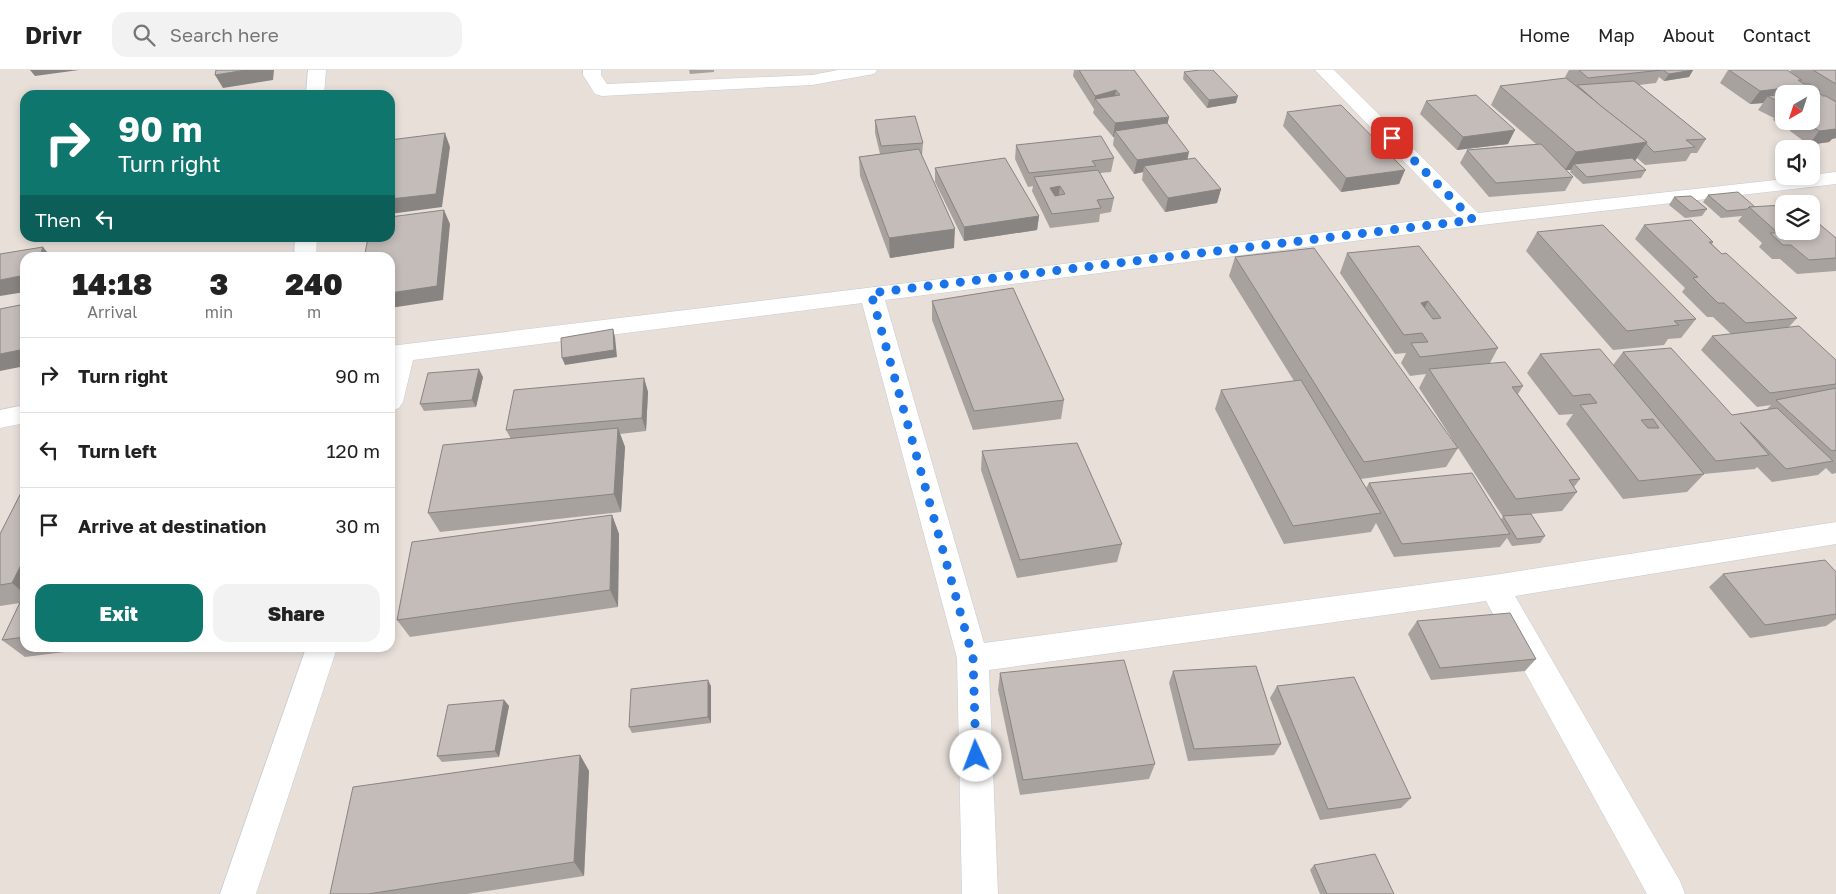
<!DOCTYPE html>
<style>
body{margin:0;font-family:"Golos Text",sans-serif;background:#f2f2f2;color:#222;height:100vh;display:flex;flex-direction:column;font-size:19px;white-space:nowrap}
*{box-sizing:border-box;margin:0}
p{font-size:16px;color:#767676}
.icon{flex:none;width:28px;height:28px;fill:none;stroke:currentColor;stroke-width:2;stroke-linecap:round;stroke-linejoin:round}
.map{position:relative;flex:1;overflow:hidden}
.sheet{position:absolute;left:20px;top:182px;width:375px;height:400px;display:flex;flex-direction:column;background:#fff;border-radius:15px;box-shadow:0 2px 8px #0003}
.sheet>*{flex:none}
.guide{position:absolute;left:20px;top:20px;width:375px;height:152px;border-radius:15px;box-shadow:0 2px 8px #0003;background:#0f766e;color:#fff;overflow:hidden}
.needle{width:32px;rotate:219deg}
.controls{position:absolute;left:1775px;top:15px;display:grid;gap:10px}
.controls a{display:grid;place-items:center;width:45px;height:45px;border-radius:10px;background:#fff;box-shadow:0 2px 8px #0003;font-size:25px}
.pin{position:absolute;display:grid;place-items:center;width:42px;height:42px;color:#fff;margin:-21px;border-radius:10px;box-shadow:0 2px 8px #0006}
.me{position:absolute;width:55px;margin:-28px;rotate:358deg;stroke-linejoin:round;filter:drop-shadow(0 0 4px #0008)}
.turn{display:flex;align-items:center;gap:18px;height:105px;padding:0 15px;font-size:22px}
.turn .icon{width:65px;height:65px;stroke-width:2.5}
.turn b{display:block;font-size:35px;line-height:42px}
.then{display:flex;align-items:center;height:48px;padding:0 15px;background:#0003;gap:10px;font-size:19px}
.eta{display:flex;justify-content:space-evenly;align-items:center;height:85px;text-align:center}
.eta b{font-size:30px;font-weight:800;line-height:35px}
.button{display:flex;gap:10px;margin-top:auto;padding:10px 15px}
.button a{flex:1;height:58px;border-radius:15px;background:#0f766e;color:#fff;font-size:20px;font-weight:800;line-height:58px;text-align:center}
.button a+a{background:#f2f2f2;color:#222}
ul{padding:0;list-style:none}
li{display:flex;align-items:center;gap:15px;height:75px;padding:0 15px;border-top:1px solid #e0e0e0}
li div{flex:1}
li b{display:block;font-size:19px}
li em{font-style:normal}
header{display:flex;align-items:center;gap:30px;box-sizing:border-box;height:70px;padding:0 25px;background:#fff;border-bottom:1px solid #e0e0e0}
header strong{font-size:24px}
nav{display:flex;gap:28px;margin-inline-start:auto;font-size:18px}
.search{width:350px;height:45px;background:#f2f2f2;display:flex;align-items:center;gap:12px;box-sizing:border-box;padding:0 18px;border-radius:15px;color:#767676;font-size:19px}
.map>svg:first-child{display:block}
.lines{fill:none;stroke-linecap:round;stroke-linejoin:round}
.street-casing{stroke:#c5cbd3;stroke-width:1}
.street{fill:#fff;fill-rule:evenodd}
.wall{fill:#a8a29f;fill-rule:evenodd}
.shaded-wall{fill:#888482}
.building{fill:#c3bcb9;stroke:#888482;fill-rule:evenodd}
.route{stroke:#1a73e8;stroke-width:9;stroke-dasharray:0 16.2}
</style>
<header>
<strong>Drivr</strong>
<div class="search"><svg class="icon" aria-label="search" viewBox="0 0 24 24"><circle cx="10" cy="10" r="6"/><path d="M15 15l6 6"/></svg>Search here</div>
<nav><a>Home</a><a>Map</a><a>About</a><a>Contact</a></nav>
</header>
<div class="map">
<svg width="1836" height="824" viewBox="0 0 1836 824">
<rect width="100%" height="100%" fill="#e8dfd9"/>
<g class="lines">
<defs>
<g id="street">
<polygon points="308,0 326,0 324,25 306,25"/>
<polygon points="583,0 601,0 601,5 607,14 812,5 838,0 877,0 874,4 868,5 812,15 602,26 595,24 583,5"/>
<polygon points="1315,0 1334,0 1478,143 1811,106 1811,105 1836,102 1836,114 1473,156 885,230 984,573 1494,505 1836,452 1836,474 1515,526 1680,811 1685,824 1647,824 1486,531 989,600 998,824 962,824 957,588 862,233 413,290 403,332 399,338 390,341 390,276 1457,146"/>
<polygon points="295,168 317,168 316,188 294,188"/>
<polygon points="25,335 25,353 0,358 0,340"/>
<polygon points="306,578 337,578 256,824 220,824"/>
</g>
</defs>
<use href="#street" class="street-casing"/>
<use href="#street" class="street"/>
</g>
<g class="wall">
<polygon points="689,0 714,0 714,2 690,4"/>
<polygon points="1074,0 1134,0 1169,47 1167,54 1188,89 1221,119 1217,133 1165,142 1142,110 1143,102 1134,104 1113,75 1114,67 1113,67 1093,43 1094,39 1073,6"/>
<polygon points="1569,0 1693,0 1689,7 1664,11 1659,7 1656,13 1639,15 1706,69 1697,83 1691,83 1686,91 1645,95 1637,88 1635,91 1646,100 1641,108 1583,114 1570,102 1571,100 1566,100 1573,107 1565,121 1489,127 1460,93 1467,80 1536,74 1491,35 1500,16 1566,8 1565,7"/>
<path d="M 1728,0 L 1794,4 L 1790,2 L 1791,0 L 1836,0 L 1836,68 L 1832,69 L 1829,72 L 1809,75 L 1790,61 L 1791,59 L 1788,57 L 1785,58 L 1773,50 L 1774,48 L 1758,40 L 1763,33 L 1750,34 L 1720,13 ZM 1784,24 L 1811,24 L 1811,51 L 1784,51 Z"/>
<polygon points="1184,2 1236,33 1207,38 1183,9"/>
<polygon points="1426,31 1508,74 1457,80 1420,44"/>
<polygon points="1287,42 1405,100 1399,114 1341,122 1283,56"/>
<polygon points="875,50 923,73 922,86 954,178 890,188 860,106 859,87 880,84 875,63"/>
<polygon points="1016,75 1114,88 1111,102 1100,103 1114,128 1111,142 1100,144 1099,152 1050,158 1032,121 1033,116 1028,117 1015,89"/>
<polygon points="935,98 1039,146 1037,160 964,171 935,112"/>
<polygon points="1708,125 1755,137 1836,168 1836,201 1797,204 1780,189 1772,189 1759,177 1762,173 1738,151 1742,146 1721,148 1703,132"/>
<polygon points="1674,127 1707,139 1702,146 1685,148 1669,135"/>
<polygon points="1644,155 1713,172 1712,174 1722,184 1797,248 1788,258 1836,290 1836,403 1832,404 1826,398 1818,405 1772,412 1757,397 1755,399 1704,404 1687,422 1623,429 1566,354 1573,344 1559,345 1527,303 1540,284 1613,295 1623,282 1732,345 1767,339 1771,335 1757,337 1701,280 1712,266 1731,264 1713,247 1707,247 1682,222 1685,218 1635,169"/>
<polygon points="1537,162 1696,249 1681,268 1668,269 1664,275 1613,280 1526,181"/>
<polygon points="1419,176 1498,278 1490,293 1523,316 1518,324 1580,409 1574,417 1577,422 1562,441 1531,444 1545,466 1540,473 1512,476 1507,468 1500,477 1394,487 1376,453 1371,462 1284,474 1215,339 1221,320 1294,311 1229,206 1235,187 1458,378 1446,397 1361,409 1366,418 1369,413 1501,449 1503,447 1419,318 1426,304 1410,306 1401,293 1406,283 1395,284 1340,203 1347,183"/>
<polygon points="932,231 1064,330 1061,349 973,360 932,250"/>
<polygon points="483,307 476,337 424,341 420,334"/>
<polygon points="644,308 648,322 646,361 620,364 625,377 621,442 440,462 428,443 511,369 506,360"/>
<polygon points="982,381 1122,474 1117,492 1017,508 981,400"/>
<polygon points="25,415 25,578 97,578 25,587 2,570 20,533 0,536 0,464"/>
<polygon points="612,445 619,464 618,537 410,567 397,550"/>
<polygon points="1836,502 1836,549 1826,556 1750,568 1709,517 1723,504"/>
<polygon points="1417,551 1536,589 1525,601 1431,610 1408,564"/>
<polygon points="1173,601 1281,674 1274,685 1188,691 1169,613"/>
<polygon points="1000,603 1155,694 1149,709 1020,725 998,620"/>
<polygon points="711,616 711,653 632,663 629,657"/>
<polygon points="1277,616 1411,728 1401,738 1320,750 1270,628"/>
<polygon points="504,630 509,636 499,687 442,692 437,686"/>
<polygon points="580,685 589,701 584,806 467,824 330,824"/>
<polygon points="1314,795 1394,824 1320,824 1310,800"/>
</g>
<g class="shaded-wall">
<polygon points="30,0 79,0 35,6"/>
<polygon points="246,0 274,0 273,10 223,18 215,5"/>
<polygon points="1693,0 1689,7 1664,11 1669,4"/>
<polygon points="1777,19 1771,28 1768,26 1763,33 1750,34 1760,21"/>
<polygon points="1116,20 1114,34 1095,29 1093,39 1095,26"/>
<polygon points="1810,21 1808,24 1795,24"/>
<polygon points="1238,26 1236,33 1207,38 1209,30"/>
<polygon points="1169,47 1166,60 1115,61 1114,67 1113,67 1115,53"/>
<polygon points="1836,57 1836,68 1832,69 1829,72 1809,75 1819,61"/>
<polygon points="1515,60 1508,74 1457,80 1463,67"/>
<polygon points="445,63 450,77 442,137 390,144 390,129"/>
<polygon points="1647,72 1635,91 1574,94 1571,100 1565,100 1576,82"/>
<polygon points="1189,82 1186,96 1144,96 1143,102 1134,104 1137,90"/>
<polygon points="1405,100 1399,114 1341,122 1346,108"/>
<polygon points="1060,116 1058,130 1050,118"/>
<polygon points="1221,119 1217,133 1165,142 1168,128"/>
<polygon points="444,140 450,154 443,230 390,238 390,223"/>
<polygon points="1039,146 1037,160 964,171 964,157"/>
<polygon points="955,159 954,178 890,188 889,168"/>
<polygon points="43,177 52,188 39,188"/>
<polygon points="25,205 25,222 0,226 0,210"/>
<polygon points="1428,231 1419,251 1421,233"/>
<polygon points="613,259 615,267 617,287 565,295 562,288"/>
<polygon points="25,279 25,296 0,301 0,284"/>
<polygon points="479,299 483,307 476,337 472,330"/>
<polygon points="644,308 648,322 646,361 642,348"/>
<polygon points="618,358 625,377 621,442 614,424"/>
<polygon points="612,445 619,464 618,537 610,520"/>
<polygon points="25,487 25,524 12,513"/>
<polygon points="708,610 711,616 711,653 708,647"/>
<polygon points="504,630 509,636 499,687 495,681"/>
<polygon points="580,685 589,701 584,806 574,792"/>
</g>
<g class="building">
<polygon points="216,0 246,0 215,5"/>
<polygon points="1079,0 1134,0 1169,47 1115,53 1095,29 1120,25 1116,20 1095,26"/>
<polygon points="1200,0 1213,0 1238,26 1209,30 1184,2"/>
<polygon points="1579,0 1662,0 1588,8"/>
<polygon points="1663,0 1693,0 1669,4"/>
<polygon points="1729,0 1787,0 1802,10 1798,10 1804,14 1809,14 1820,21 1816,21 1823,26 1826,26 1836,32 1836,59 1819,61 1805,51 1811,51 1811,25 1815,25 1810,21 1796,23 1796,24 1785,24 1777,19 1760,21"/>
<polygon points="1813,0 1836,0 1836,14"/>
<polygon points="1566,8 1647,72 1576,82 1500,16"/>
<polygon points="1634,11 1706,69 1686,70 1695,77 1654,82 1646,74 1647,72 1601,36 1577,15"/>
<polygon points="1784,24 1784,35 1768,26"/>
<polygon points="1476,25 1515,60 1463,67 1426,31"/>
<polygon points="1341,35 1405,100 1346,108 1287,42"/>
<polygon points="915,46 923,73 881,76 875,50"/>
<polygon points="1167,53 1189,82 1137,90 1115,61"/>
<polygon points="445,63 436,124 390,129 390,70"/>
<polygon points="1101,66 1114,88 1092,91 1096,96 1029,103 1016,75"/>
<polygon points="1541,74 1573,107 1496,113 1467,80"/>
<polygon points="919,79 955,159 889,168 859,87"/>
<polygon points="1005,88 1039,146 964,157 935,98"/>
<polygon points="1195,88 1221,119 1168,128 1144,96"/>
<polygon points="1632,88 1646,100 1587,107 1574,94"/>
<path d="M 1098,100 L 1114,128 L 1097,130 L 1101,138 L 1052,144 L 1034,107 ZM 1060,116 L 1065,124 L 1055,126 L 1050,118 Z"/>
<polygon points="1738,122 1755,137 1749,137 1747,139 1727,141 1708,125"/>
<polygon points="1691,126 1707,139 1690,141 1674,127"/>
<polygon points="1784,135 1784,161 1811,161 1811,147 1836,168 1836,188 1809,190 1791,175 1783,175 1770,163 1778,163 1749,137"/>
<polygon points="444,140 437,216 390,223 390,188 364,188 368,168 390,168 390,147"/>
<polygon points="1691,150 1713,172 1709,172 1722,184 1726,183 1797,248 1746,253 1724,233 1718,233 1693,208 1698,207 1644,155"/>
<polygon points="1603,155 1696,249 1674,251 1679,255 1627,261 1537,162"/>
<path d="M 1419,176 L 1498,278 L 1420,287 L 1411,273 L 1428,272 L 1422,263 L 1404,265 L 1347,183 ZM 1428,231 L 1441,248 L 1433,249 L 1421,233 Z"/>
<polygon points="43,177 39,188 25,188 25,205 0,210 0,184"/>
<polygon points="1314,178 1458,378 1364,392 1235,187"/>
<polygon points="1013,218 1064,330 974,341 932,231"/>
<polygon points="25,234 25,279 0,284 0,239"/>
<polygon points="1799,256 1836,290 1836,314 1770,323 1712,266"/>
<polygon points="613,259 614,280 562,288 561,268"/>
<polygon points="1671,278 1732,345 1777,338 1833,391 1786,399 1740,352 1769,385 1716,391 1623,282"/>
<path d="M 1600,279 L 1704,404 L 1639,411 L 1580,335 L 1597,333 L 1590,324 L 1573,326 L 1540,284 ZM 1653,349 L 1659,358 L 1648,358 L 1641,350 Z"/>
<polygon points="1505,292 1523,316 1512,317 1580,409 1569,410 1577,422 1516,429 1429,299"/>
<polygon points="479,299 472,330 420,334 428,303"/>
<polygon points="644,308 642,348 506,360 514,320"/>
<polygon points="1301,310 1381,443 1293,456 1221,320"/>
<polygon points="1836,318 1836,380 1832,381 1776,330"/>
<polygon points="618,358 614,424 428,443 443,375"/>
<polygon points="1077,373 1122,474 1020,490 982,381"/>
<polygon points="1472,403 1510,464 1402,474 1369,413"/>
<polygon points="25,415 25,487 12,513 0,515 0,464"/>
<polygon points="1531,444 1545,466 1517,469 1503,446"/>
<polygon points="612,445 610,520 397,550 412,472"/>
<polygon points="1825,490 1836,502 1836,544 1765,555 1723,504"/>
<polygon points="25,522 25,567 2,570"/>
<polygon points="1510,543 1536,589 1440,598 1417,551"/>
<polygon points="1124,590 1155,694 1023,710 1000,603"/>
<polygon points="1256,596 1281,674 1194,679 1173,601"/>
<polygon points="1354,607 1411,728 1328,739 1277,616"/>
<polygon points="708,610 708,647 629,657 631,619"/>
<polygon points="504,630 495,681 437,686 448,635"/>
<polygon points="580,685 574,792 368,824 330,824 353,717"/>
<polygon points="1375,784 1394,824 1327,824 1314,795"/>
</g>
<g class="lines">
<polyline class="route" points="976,686 973,588 871,223 1473,150 1392,68"/>
</g>
</svg>
<div class="controls">
<a><svg class="needle" viewBox="-14 -14 28 28"><path d="M0-13l5 13h-10z" fill="#e53935"/><path d="M0 13l5-13h-10z" fill="#767676"/></svg></a>
<a><svg class="icon" aria-label="sound" viewBox="0 0 24 24"><path d="M4 9h4l5-4v14l-5-4H4zM17 9q2 3 0 6"/></svg></a>
<a><svg class="icon" aria-label="layers" viewBox="0 0 24 24"><path d="M12 4l9 5-9 5-9-5zM3 14l9 5 9-5"/></svg></a>
</div>
<div class="pin" style="left:1392px;top:68px;background:#d93025"><svg class="icon" aria-label="arrive" viewBox="0 0 24 24"><path d="M6 21V4h12l-3 4 3 4H6"/></svg></div>
<svg class="me" style="left:976px;top:686px" viewBox="-20 -20 40 40"><circle r="19" fill="#fff"/><path d="M0-13L10 11 0 6-10 11z" fill="#1a73e8"/></svg>
<div class="guide">
<div class="turn"><svg class="icon" aria-label="right" viewBox="0 0 24 24"><path d="M7 20v-9h11M14 6l5 5-5 5"/></svg><div><b>90 m</b>Turn right</div></div>
<div class="then">Then<svg class="icon" aria-label="left" viewBox="0 0 24 24"><path d="M17 20v-9H6M10 6l-5 5 5 5"/></svg></div>
</div>
<section class="sheet">
<div class="eta">
<div><b>14:18</b><p>Arrival</p></div>
<div><b>3</b><p>min</p></div>
<div><b>240</b><p>m</p></div>
</div>
<ul>
<li><svg class="icon" aria-label="right" viewBox="0 0 24 24"><path d="M7 20v-9h11M14 6l5 5-5 5"/></svg><div><b>Turn right</b></div><em>90 m</em></li>
<li><svg class="icon" aria-label="left" viewBox="0 0 24 24"><path d="M17 20v-9H6M10 6l-5 5 5 5"/></svg><div><b>Turn left</b></div><em>120 m</em></li>
<li><svg class="icon" aria-label="arrive" viewBox="0 0 24 24"><path d="M6 21V4h12l-3 4 3 4H6"/></svg><div><b>Arrive at destination</b></div><em>30 m</em></li>
</ul>
<div class="button"><a>Exit</a><a>Share</a></div>
</section>
</div>
